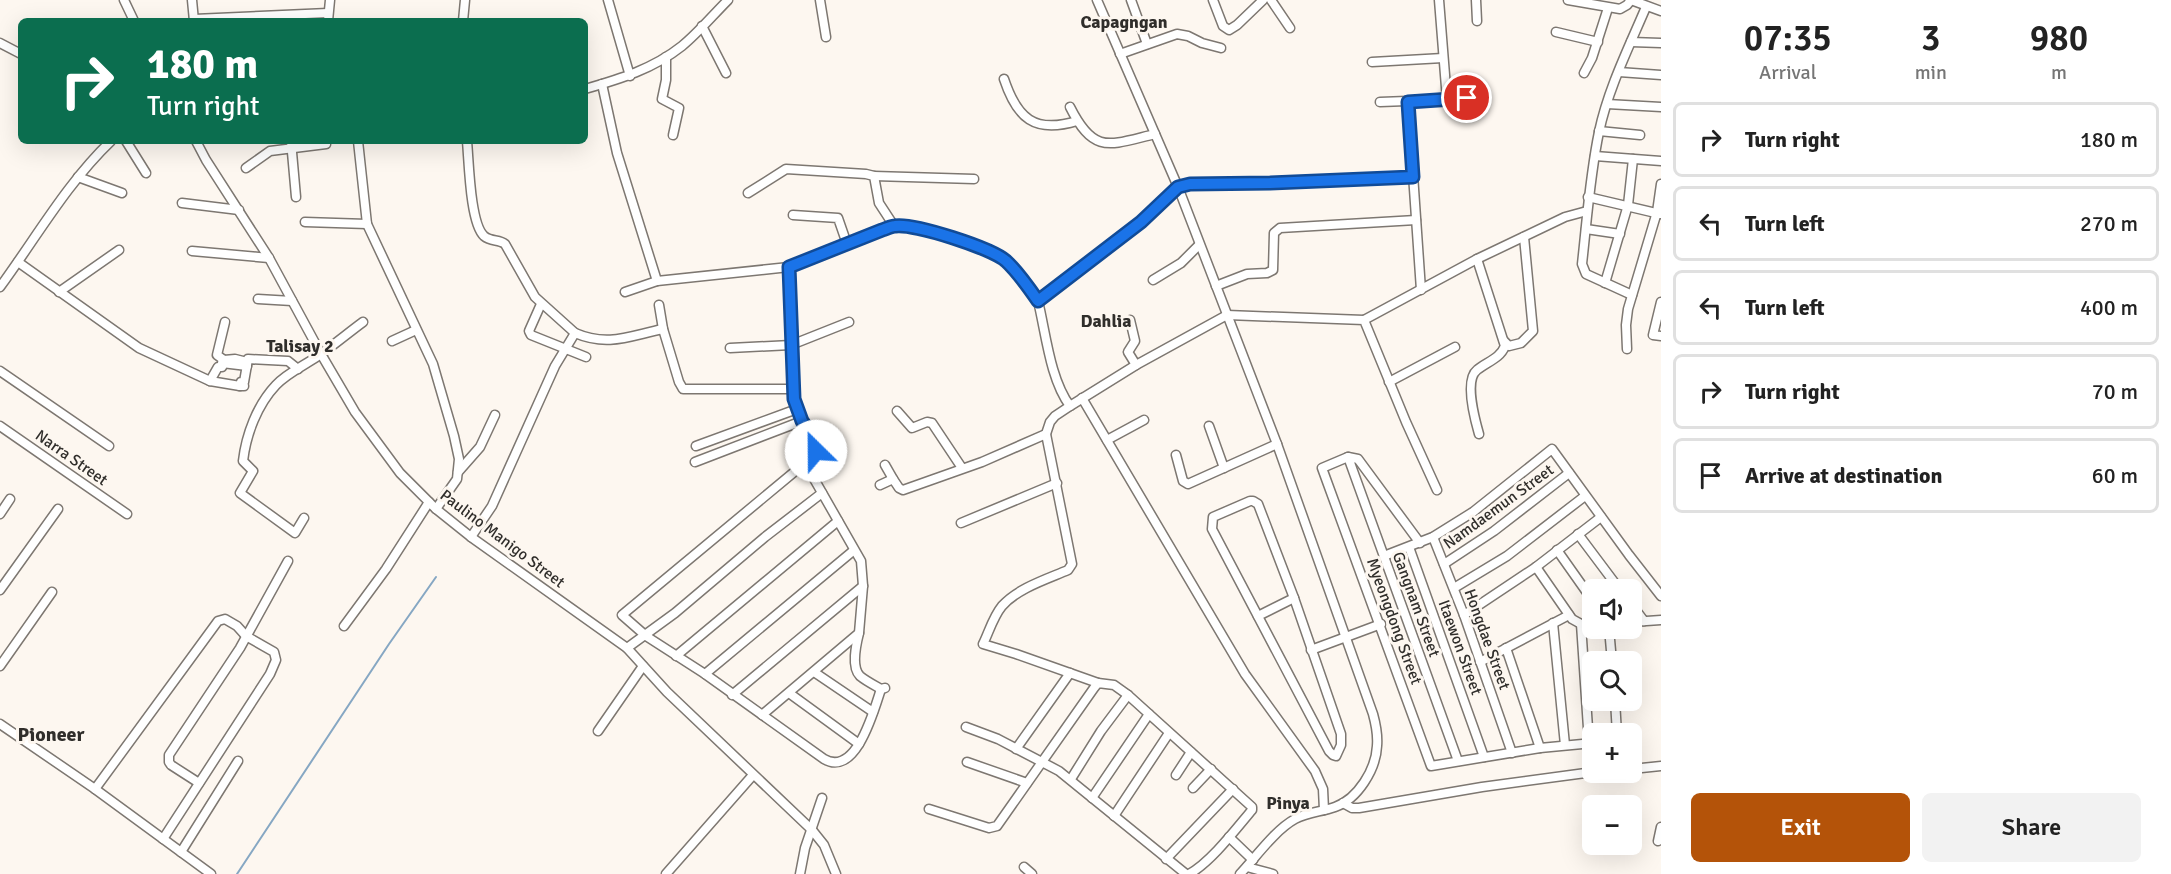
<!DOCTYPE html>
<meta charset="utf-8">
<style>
body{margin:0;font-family:Signika,sans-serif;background:#f2f2f2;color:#222;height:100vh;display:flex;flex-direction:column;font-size:22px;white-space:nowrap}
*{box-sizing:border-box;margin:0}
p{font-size:20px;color:#767676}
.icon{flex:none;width:33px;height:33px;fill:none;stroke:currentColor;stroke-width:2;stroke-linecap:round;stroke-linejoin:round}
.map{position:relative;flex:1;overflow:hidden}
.details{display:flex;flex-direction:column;background:#fff;width:510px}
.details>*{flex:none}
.hud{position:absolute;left:18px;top:18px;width:570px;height:126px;border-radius:9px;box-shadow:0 6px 24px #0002;background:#0b6e4f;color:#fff;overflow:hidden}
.tools{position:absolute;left:1582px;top:579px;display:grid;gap:12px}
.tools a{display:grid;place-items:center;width:60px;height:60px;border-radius:9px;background:#fff;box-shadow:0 6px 24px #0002;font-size:30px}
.pin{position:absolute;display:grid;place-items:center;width:51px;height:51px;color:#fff;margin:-26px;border:3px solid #fff;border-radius:50%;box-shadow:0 2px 6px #0007}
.me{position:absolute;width:66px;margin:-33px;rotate:337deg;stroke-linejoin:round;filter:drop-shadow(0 0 4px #0008)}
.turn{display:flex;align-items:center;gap:21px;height:126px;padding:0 30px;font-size:27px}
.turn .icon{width:78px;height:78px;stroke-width:2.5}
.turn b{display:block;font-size:42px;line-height:51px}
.eta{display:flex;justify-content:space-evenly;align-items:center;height:102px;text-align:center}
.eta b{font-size:36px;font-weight:600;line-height:42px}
.action{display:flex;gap:12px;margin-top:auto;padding:12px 30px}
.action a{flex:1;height:69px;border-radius:9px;background:#b45309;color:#fff;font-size:24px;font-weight:600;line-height:69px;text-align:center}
.action a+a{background:#f2f2f2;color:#222}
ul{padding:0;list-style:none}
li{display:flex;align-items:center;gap:18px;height:75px;margin:0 12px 9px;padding:0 18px;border:3px solid #e0e0e0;border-radius:9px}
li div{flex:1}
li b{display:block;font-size:22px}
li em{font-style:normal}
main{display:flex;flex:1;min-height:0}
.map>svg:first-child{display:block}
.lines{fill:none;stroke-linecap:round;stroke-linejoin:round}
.stream{stroke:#86a7c3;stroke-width:2}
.minor-casing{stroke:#7d7771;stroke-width:11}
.minor{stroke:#fff;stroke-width:8}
.route-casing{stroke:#114b97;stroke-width:15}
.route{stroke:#1a73e8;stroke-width:10}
.labels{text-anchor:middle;stroke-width:6;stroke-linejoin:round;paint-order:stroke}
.street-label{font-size:16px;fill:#302e2b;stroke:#fdf7f0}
.neighbourhood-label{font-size:18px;font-weight:bold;fill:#302e2b;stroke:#fdf7f0}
.quarter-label{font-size:20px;font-weight:bold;fill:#302e2b;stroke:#fdf7f0}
</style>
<main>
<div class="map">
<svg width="1661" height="874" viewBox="0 0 1661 874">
<rect width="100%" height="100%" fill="#fdf7f0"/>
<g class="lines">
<polyline class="stream" points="237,874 389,644 436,577"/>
<defs>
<g id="minor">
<polyline points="124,0 134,21"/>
<polyline points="192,0 194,21"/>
<polyline points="608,0 630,76"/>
<polyline points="820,0 826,37"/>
<path d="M 1097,0 L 1178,187 L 1277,444 L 1373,714 C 1376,725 1378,735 1377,746 C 1376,769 1358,799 1335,807 C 1321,812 1308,812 1295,819 C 1275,830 1256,857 1240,874"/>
<polyline points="1131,0 1147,44"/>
<polyline points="1213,0 1223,26 1229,30 1237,25 1263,0"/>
<polyline points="1271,0 1290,28"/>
<polyline points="1439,0 1447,100"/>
<polyline points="1476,0 1477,21"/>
<polyline points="1568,0 1620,9 1627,5 1631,0"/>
<polyline points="1631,0 1661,11"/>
<polyline points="194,19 328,13"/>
<polyline points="328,21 330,0"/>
<polyline points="463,21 465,0"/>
<polyline points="702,26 726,73"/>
<polyline points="1556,32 1598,42"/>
<polyline points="1631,42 1661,43"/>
<polyline points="0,43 21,54"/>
<polyline points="1120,54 1177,34 1188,36 1202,43 1221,48"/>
<polyline points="666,57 666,80 662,99 679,108 673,135"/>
<polyline points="1372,62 1443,58"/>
<polyline points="1619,72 1661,75"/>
<polyline points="1584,73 1592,58 1608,8"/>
<path d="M 1004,79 C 1017,118 1034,134 1077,121"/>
<polyline points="602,84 617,153 657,281"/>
<path d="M 585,89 C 620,79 653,69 682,46 C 698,33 713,15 728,0"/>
<polyline points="1380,102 1460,99 1467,98 1481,87"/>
<polyline points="1408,102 1421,290"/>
<polyline points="1607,104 1661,107"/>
<path d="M 1070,107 C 1094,155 1109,145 1155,134"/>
<polyline points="1599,131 1640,135"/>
<polyline points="126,141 146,173"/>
<polyline points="196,141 206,160 269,258 321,354 355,412 400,473 436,509 471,537 627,648 667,692 812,830 824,845 836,874"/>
<polyline points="291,141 296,197"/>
<polyline points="358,141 367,224 433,364 454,436 459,459 457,479 436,509"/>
<path d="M 467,141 C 469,162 470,223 484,236 C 491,242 499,239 505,244 L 535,297 L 575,333"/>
<polyline points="1595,156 1661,161"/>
<polyline points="246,168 270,151 326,144"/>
<polyline points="874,176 974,179"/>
<polyline points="78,177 122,193"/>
<polyline points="748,193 786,169 866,174 874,176 879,203 894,226"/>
<polyline points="1588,197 1660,214"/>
<polyline points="182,203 239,210"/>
<polyline points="793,215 838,218 847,244"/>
<polyline points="305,222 367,224"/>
<polyline points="1586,229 1620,234"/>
<polyline points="192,251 269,258"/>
<path d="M 1477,259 L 1505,346 C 1500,359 1486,362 1477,370 C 1464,380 1475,420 1479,434"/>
<polyline points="18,262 139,348 210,381"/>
<path d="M 789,267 L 794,399 L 802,421 L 817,442 L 818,449 L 805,463 L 622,615 L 646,636 L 705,674 L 824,759 C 856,778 874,710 881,689"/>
<polyline points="1153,280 1181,263 1199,245"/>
<polyline points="1605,283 1628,205 1633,159"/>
<polyline points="1216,286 1247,274 1267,273 1273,270 1274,233 1280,228 1416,220"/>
<path d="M 0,287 C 36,238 67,183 111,141"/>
<polyline points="59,292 119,250"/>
<path d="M 625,292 L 657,281 L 789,267 L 894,226 C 922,227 984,243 1005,261 C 1018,271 1029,288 1038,301 L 1141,222 L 1178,187 L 1190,184 L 1270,183 L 1413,177"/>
<path d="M 1632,295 L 1586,274 L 1582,264 C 1587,219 1590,175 1599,132 C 1608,89 1629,47 1646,7"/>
<polyline points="258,299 292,301"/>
<path d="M 1038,301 C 1046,334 1050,379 1070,406"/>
<polyline points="1661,302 1653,335 1661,336"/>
<polyline points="541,304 529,331 531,335 586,357"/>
<polyline points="659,305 663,329 679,382 683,389 793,389"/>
<polyline points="1130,320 1135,341 1128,352 1136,365"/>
<polyline points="1364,320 1477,259 1565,217 1587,211"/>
<polyline points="392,341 416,330"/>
<polyline points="1504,341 1509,346 1521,343 1533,331 1524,237"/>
<polyline points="730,348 791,345 849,322"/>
<polyline points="1627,349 1626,325 1628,309 1657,212 1661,184"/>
<polyline points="224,360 217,355 225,322"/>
<polyline points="224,363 222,367 218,367 210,381 240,386"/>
<polyline points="247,366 222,363 224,360 235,359 247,362"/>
<polyline points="0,371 109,446"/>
<polyline points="1389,382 1455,347"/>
<polyline points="244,386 240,386 241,382 244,382 248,359 288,361 298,369"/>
<polyline points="1082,398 1245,674 1315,771 1323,789 1324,810"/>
<polyline points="897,411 912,428 927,422 932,423 962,468"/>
<polyline points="0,426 127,514"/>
<polyline points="1209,426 1224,468"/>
<polyline points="1107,440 1144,420"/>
<polyline points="696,446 797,409"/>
<polyline points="1176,455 1183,481 1188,484 1277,444"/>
<polyline points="1348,457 1458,761"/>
<polyline points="695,462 802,421"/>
<polyline points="885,465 893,479"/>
<polyline points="458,472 480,447 495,415"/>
<polyline points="880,485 893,479 899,488 903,490 982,462 1046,434"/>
<polygon points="1250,501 1253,501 1258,504 1294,598 1341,734 1341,745 1336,756 1333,755 1329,751 1212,529 1213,517"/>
<polyline points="0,514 10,499"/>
<path d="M 304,518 L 295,533 L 240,493 L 253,471 L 243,461 C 246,435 257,405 276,385 C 287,373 305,365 318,356 C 334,345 348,333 363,322"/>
<polyline points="961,523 1057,483"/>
<polyline points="1578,534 1620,590"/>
<path d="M 471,537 L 492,506 L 555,366 L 575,333 C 608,347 629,336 663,329"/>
<polyline points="1433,537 1464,615 1512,753"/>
<polyline points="1420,543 1358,459 1348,457 1322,468 1431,766 1540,748 1593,743"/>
<polyline points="1409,547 1484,757"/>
<polyline points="1557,550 1593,601"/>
<polyline points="1384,556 1433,537 1473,512 1552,449 1629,555 1661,596"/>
<polyline points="1444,564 1494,531 1569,473"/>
<polyline points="1536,567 1572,619 1581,624 1593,624"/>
<polyline points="1454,588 1507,556 1585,496"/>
<polyline points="0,590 58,509"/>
<polyline points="1632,605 1644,621"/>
<polyline points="1464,615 1536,567 1601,517"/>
<polyline points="1258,616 1294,598"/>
<polyline points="1632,622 1661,620"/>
<polyline points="1553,623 1565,745"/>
<polyline points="1581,624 1589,743"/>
<polyline points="344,626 386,569 429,502"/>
<polyline points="1609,628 1612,662"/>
<path d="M 859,633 C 856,645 851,667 860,676 C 866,681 874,685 881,689 L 885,688"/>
<polyline points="627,648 675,613 765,537 822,493"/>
<polyline points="1506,648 1540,748"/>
<polyline points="1311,650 1381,624"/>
<polyline points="676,656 838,521"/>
<polyline points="1480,662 1569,615"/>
<polyline points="0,666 52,592"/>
<polyline points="814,672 873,712"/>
<polyline points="705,674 853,551"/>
<path d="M 1098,683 L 1016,654 L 983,644 C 989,632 993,617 1002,606 C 1018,588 1047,579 1068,570 L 1072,564 L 1046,434 L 1050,422 L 1055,416 L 1070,406 L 1136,365 L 1227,315 L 1364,320 L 1406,422 L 1437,490"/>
<polyline points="789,693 859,744"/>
<polyline points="732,695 863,586"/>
<polyline points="1615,700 1617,734"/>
<polyline points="762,715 859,633 863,586 861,561 805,463"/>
<polyline points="0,724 95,789 211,874"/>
<polyline points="966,727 998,739 1059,771 1186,874"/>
<polyline points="598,731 643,666"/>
<polyline points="1016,749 1070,673"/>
<polyline points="967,762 1027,783"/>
<polyline points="1632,769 1661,766"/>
<polyline points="1176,775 1191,752"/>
<polyline points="1071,779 1101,731 1128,695"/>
<polyline points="199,783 171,765 169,762 169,755 240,648 288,561"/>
<polyline points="1193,788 1211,769"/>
<polyline points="95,789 218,621 225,619 237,626 246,636 274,652 276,660 270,674 163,839"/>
<polyline points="1092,798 1149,714"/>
<polyline points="1343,803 1352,808 1359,808 1482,787 1593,772"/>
<path d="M 929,809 L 989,828 L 997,826 L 1094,688 L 1098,683 L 1114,685 L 1128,695 L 1252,807 L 1252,810 C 1236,829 1210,863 1189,874"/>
<polyline points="1114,816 1169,733"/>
<polyline points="1229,837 1253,860"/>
<polyline points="1658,841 1661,827"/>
<polyline points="181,852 238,761"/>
<polyline points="1166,859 1233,789"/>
<polyline points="1024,867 1032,874"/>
<polyline points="1247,867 1273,874"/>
<polyline points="666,874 753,775"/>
<polyline points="800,874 805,848 822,798"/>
</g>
</defs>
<use href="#minor" class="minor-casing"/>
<use href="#minor" class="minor"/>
</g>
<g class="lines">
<defs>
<path id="route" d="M 816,451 L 818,445 L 802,421 L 794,399 L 789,267 L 882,230 C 886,229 891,226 895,226 C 914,223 991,248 1006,261 C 1018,272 1029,288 1038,301 L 1141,222 L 1178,187 L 1190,184 L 1270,183 L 1413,177 L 1408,102 L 1467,98"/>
</defs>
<use href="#route" class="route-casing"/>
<use href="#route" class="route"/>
</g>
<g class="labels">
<g class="street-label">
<text transform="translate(72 457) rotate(35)" y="6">Narra Street</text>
<text transform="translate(1498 506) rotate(-36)" y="6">Namdaemun Street</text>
<text transform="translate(503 538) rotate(37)" y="6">Paulino Manigo Street</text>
<text transform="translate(1417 604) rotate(70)" y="6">Gangnam Street</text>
<text transform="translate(1395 621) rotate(70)" y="6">Myeongdong Street</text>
<text transform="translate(1488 639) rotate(70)" y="6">Hongdae Street</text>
<text transform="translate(1461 647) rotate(70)" y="6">Itaewon Street</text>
</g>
<g class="neighbourhood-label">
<text x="1124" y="28">Capagngan</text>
<text x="1106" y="327">Dahlia</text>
<text x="300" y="352">Talisay 2</text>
<text x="1288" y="809">Pinya</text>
</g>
<g class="quarter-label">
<text x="51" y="741">Pioneer</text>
</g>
</g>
</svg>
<div class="tools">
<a><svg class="icon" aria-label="sound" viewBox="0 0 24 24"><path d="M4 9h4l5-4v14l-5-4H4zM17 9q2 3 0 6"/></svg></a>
<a><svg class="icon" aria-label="search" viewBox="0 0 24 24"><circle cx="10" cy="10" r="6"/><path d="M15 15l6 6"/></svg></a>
<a>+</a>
<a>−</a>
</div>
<div class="pin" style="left:1467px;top:98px;background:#d93025"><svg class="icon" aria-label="arrive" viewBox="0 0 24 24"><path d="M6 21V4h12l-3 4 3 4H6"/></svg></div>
<svg class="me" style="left:816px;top:451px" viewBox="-20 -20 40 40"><circle r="19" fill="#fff"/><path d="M0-13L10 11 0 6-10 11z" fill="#1a73e8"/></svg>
<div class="hud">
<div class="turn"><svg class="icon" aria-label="right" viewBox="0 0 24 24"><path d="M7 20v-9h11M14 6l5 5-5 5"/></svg><div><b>180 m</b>Turn right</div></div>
</div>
</div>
<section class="details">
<div class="eta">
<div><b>07:35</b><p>Arrival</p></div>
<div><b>3</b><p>min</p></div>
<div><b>980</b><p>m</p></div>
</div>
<ul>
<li><svg class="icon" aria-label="right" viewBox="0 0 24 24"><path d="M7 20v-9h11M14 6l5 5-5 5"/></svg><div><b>Turn right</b></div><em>180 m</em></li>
<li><svg class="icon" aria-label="left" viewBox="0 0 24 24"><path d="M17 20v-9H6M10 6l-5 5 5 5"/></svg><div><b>Turn left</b></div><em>270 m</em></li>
<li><svg class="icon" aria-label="left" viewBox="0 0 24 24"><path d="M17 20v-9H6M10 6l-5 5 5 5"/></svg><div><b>Turn left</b></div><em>400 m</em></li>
<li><svg class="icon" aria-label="right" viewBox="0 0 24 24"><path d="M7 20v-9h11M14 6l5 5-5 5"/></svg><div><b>Turn right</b></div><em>70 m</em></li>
<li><svg class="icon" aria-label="arrive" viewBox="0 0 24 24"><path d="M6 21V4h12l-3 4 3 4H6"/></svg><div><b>Arrive at destination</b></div><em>60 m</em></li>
</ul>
<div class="action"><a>Exit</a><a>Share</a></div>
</section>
</main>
